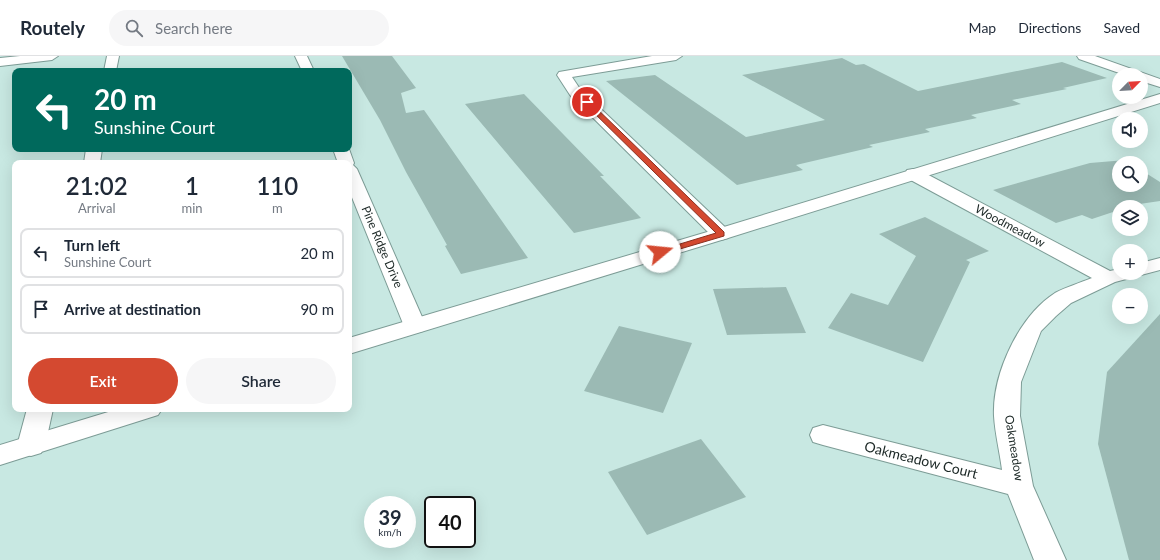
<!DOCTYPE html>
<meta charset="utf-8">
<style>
body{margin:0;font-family:Lato,sans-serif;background:#f6f6f7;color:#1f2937;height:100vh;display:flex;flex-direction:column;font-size:15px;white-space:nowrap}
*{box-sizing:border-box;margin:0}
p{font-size:13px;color:#747a83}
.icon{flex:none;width:22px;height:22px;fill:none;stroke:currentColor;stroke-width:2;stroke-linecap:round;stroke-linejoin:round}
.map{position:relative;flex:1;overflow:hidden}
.sheet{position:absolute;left:12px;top:104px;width:340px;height:252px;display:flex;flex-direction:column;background:#fff;border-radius:8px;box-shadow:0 4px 16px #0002}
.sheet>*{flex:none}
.hud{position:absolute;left:12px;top:12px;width:340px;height:84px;border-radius:8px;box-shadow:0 4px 16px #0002;background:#00695c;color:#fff;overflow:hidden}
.needle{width:26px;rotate:66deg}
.buttons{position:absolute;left:1112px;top:12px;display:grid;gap:8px}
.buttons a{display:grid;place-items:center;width:36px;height:36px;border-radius:50%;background:#fff;box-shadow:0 4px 16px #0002;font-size:20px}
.speed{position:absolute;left:364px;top:440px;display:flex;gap:8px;font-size:20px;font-weight:700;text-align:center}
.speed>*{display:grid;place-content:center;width:52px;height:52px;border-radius:50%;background:#fff;box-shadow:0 4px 16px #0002;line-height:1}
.speed small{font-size:10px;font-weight:400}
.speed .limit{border:2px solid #111;border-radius:6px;background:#fff;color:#111}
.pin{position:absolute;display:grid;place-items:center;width:34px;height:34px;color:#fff;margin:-17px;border:2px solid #fff;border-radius:50%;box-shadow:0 1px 4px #0007}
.me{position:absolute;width:44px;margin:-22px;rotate:73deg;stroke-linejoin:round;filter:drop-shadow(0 0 3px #0008)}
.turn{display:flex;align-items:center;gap:14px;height:84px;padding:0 16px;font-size:18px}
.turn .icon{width:52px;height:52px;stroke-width:2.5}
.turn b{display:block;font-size:28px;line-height:34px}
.eta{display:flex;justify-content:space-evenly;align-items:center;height:68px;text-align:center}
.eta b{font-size:24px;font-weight:600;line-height:28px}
.action{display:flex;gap:8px;margin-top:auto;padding:8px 16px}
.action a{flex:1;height:46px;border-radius:24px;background:#d44930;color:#fff;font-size:16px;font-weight:600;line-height:46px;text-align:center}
.action a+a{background:#f6f6f7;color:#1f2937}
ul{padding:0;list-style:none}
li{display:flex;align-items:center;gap:12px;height:50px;margin:0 8px 6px;padding:0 8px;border:2px solid #e0e1e3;border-radius:8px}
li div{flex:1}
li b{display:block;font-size:15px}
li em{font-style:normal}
header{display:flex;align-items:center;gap:24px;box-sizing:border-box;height:56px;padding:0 20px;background:#fff;border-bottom:1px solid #e0e1e3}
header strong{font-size:19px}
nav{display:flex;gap:22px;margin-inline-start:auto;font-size:14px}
.search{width:280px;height:36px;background:#f6f6f7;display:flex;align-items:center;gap:10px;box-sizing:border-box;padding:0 14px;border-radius:22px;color:#747a83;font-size:15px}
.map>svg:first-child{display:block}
.building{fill:#9bbab4}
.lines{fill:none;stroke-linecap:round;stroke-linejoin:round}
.street-casing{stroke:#7d9c96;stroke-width:2}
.secondary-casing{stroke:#7d9c96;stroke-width:2}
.street{fill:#fff;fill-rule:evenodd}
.secondary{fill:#fff;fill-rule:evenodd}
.route{fill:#d44930;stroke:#8a2f1f}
.labels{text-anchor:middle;stroke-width:3;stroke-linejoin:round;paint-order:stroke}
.street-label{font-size:12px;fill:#1b2725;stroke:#fff}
.near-street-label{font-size:14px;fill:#1b2725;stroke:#fff}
</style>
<header>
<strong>Routely</strong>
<div class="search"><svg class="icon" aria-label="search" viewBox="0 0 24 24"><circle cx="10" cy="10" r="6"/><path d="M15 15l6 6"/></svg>Search here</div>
<nav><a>Map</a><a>Directions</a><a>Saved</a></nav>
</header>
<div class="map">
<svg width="1160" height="504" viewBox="0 0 1160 504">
<rect width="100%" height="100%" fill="#c8e8e2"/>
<g class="building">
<polygon points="342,0 392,0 416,32 401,37 406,57 424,54 528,202 461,218 445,190 447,189 406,116 380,64"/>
<polygon points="842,2 856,9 864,8 918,35 1062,6 1107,22 1063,32 1067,33 1012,44 1021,48 971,59 977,62 925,73 930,76 869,89 873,91 796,109 803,114 737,129 606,25 655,19 746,81 825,64 742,19"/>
<polygon points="524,38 604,120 600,120 641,162 574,177 465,48"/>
<polygon points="1126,104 1130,107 1119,107 1119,129 1141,129 1141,114 1160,126 1160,145 1119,151 1119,154 1092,163 1082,159 1056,167 993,134 1090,107"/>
<polygon points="925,161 989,195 966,204 970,206 923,306 828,272 851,237 888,249 916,200 879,178"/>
<polygon points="786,231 806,277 727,279 713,233"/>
<polygon points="1160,258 1160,504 1129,504 1098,388 1107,316"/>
<polygon points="619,270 692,287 663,357 584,335"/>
<polygon points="701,383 746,441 647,479 608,416"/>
</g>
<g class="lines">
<defs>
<g id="street">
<polygon points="20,0 58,0 52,4 0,10 0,2"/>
<polygon points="107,0 119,0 116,15 104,15"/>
<polygon points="295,0 307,0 314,15 302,15"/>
<polygon points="652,0 682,0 676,4 572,21 580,33 728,174 731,178 728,182 721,184 714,182 570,39 557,19 559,16"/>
<polygon points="1077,0 1095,0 1160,23 1160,31 1141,25 1141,19 1125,19 1079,3"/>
<polygon points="86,93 102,93 100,107 84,107"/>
<polygon points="333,93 349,93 354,107 353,109 357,113 426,270 423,275 415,277 407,275 404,270 349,134 349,107 338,107"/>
<path d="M 913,113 L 919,114 L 1110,215 L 1119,213 L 1119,217 L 1141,217 L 1141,207 L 1160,202 L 1160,214 L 1141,219 L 1137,218 L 1134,221 L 1115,226 L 1071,247 L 1056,260 L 1041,275 L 1021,326 L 1020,360 L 1033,430 L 1066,504 L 1034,504 L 1008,438 L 823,389 L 813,386 L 810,379 L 813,372 L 823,369 L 1002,414 C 1000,397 995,378 994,360 C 992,318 1019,260 1055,237 C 1066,231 1080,227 1092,222 L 907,122 L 905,118 L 907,114 Z"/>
<polygon points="27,353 53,353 45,390 41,397 31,400 21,397 17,390"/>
</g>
<g id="secondary">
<polygon points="1160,38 1160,47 728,182 349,298 349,282 714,174"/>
<polygon points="118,353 162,353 158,359 0,409 0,389"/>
</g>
</defs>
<use href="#street" class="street-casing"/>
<use href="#secondary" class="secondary-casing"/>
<use href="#street" class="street"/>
<use href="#secondary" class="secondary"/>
</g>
<polygon class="route" points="585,45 589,45 724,176 724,180 663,198 657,198 657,195 716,177 585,48"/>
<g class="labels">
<g class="street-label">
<text transform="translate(1010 170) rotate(28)" y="4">Woodmeadow</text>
<text transform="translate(382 191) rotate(67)" y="4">Pine Ridge Drive</text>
<text transform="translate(1014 392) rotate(81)" y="4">Oakmeadow</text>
</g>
<g class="near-street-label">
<text transform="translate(921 404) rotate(14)" y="5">Oakmeadow Court</text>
</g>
</g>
</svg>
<div class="buttons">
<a><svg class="needle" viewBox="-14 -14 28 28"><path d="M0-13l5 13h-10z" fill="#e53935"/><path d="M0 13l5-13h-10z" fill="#747a83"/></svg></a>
<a><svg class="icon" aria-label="sound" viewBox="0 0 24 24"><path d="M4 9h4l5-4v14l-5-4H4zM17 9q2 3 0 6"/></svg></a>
<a><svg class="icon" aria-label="search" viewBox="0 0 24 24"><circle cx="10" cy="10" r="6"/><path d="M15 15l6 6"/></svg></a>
<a><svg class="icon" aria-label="layers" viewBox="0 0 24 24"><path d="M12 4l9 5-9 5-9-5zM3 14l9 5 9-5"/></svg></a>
<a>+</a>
<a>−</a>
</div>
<div class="speed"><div>39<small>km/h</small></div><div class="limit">40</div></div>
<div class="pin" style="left:587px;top:46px;background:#d93025"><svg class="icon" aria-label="arrive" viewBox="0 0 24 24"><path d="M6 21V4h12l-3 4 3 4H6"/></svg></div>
<svg class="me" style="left:660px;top:196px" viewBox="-20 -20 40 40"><circle r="19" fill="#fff"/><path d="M0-13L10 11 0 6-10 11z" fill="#d44930"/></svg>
<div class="hud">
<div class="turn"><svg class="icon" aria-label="left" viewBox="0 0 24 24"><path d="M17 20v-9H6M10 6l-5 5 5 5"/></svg><div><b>20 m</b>Sunshine Court</div></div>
</div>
<section class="sheet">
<div class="eta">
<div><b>21:02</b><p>Arrival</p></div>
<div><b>1</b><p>min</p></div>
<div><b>110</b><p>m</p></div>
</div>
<ul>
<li><svg class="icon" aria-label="left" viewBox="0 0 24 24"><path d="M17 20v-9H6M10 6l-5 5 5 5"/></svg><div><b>Turn left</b><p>Sunshine Court</p></div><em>20 m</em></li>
<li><svg class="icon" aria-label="arrive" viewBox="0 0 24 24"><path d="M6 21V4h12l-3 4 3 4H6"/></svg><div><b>Arrive at destination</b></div><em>90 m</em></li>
</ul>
<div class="action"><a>Exit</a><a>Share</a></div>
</section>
</div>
